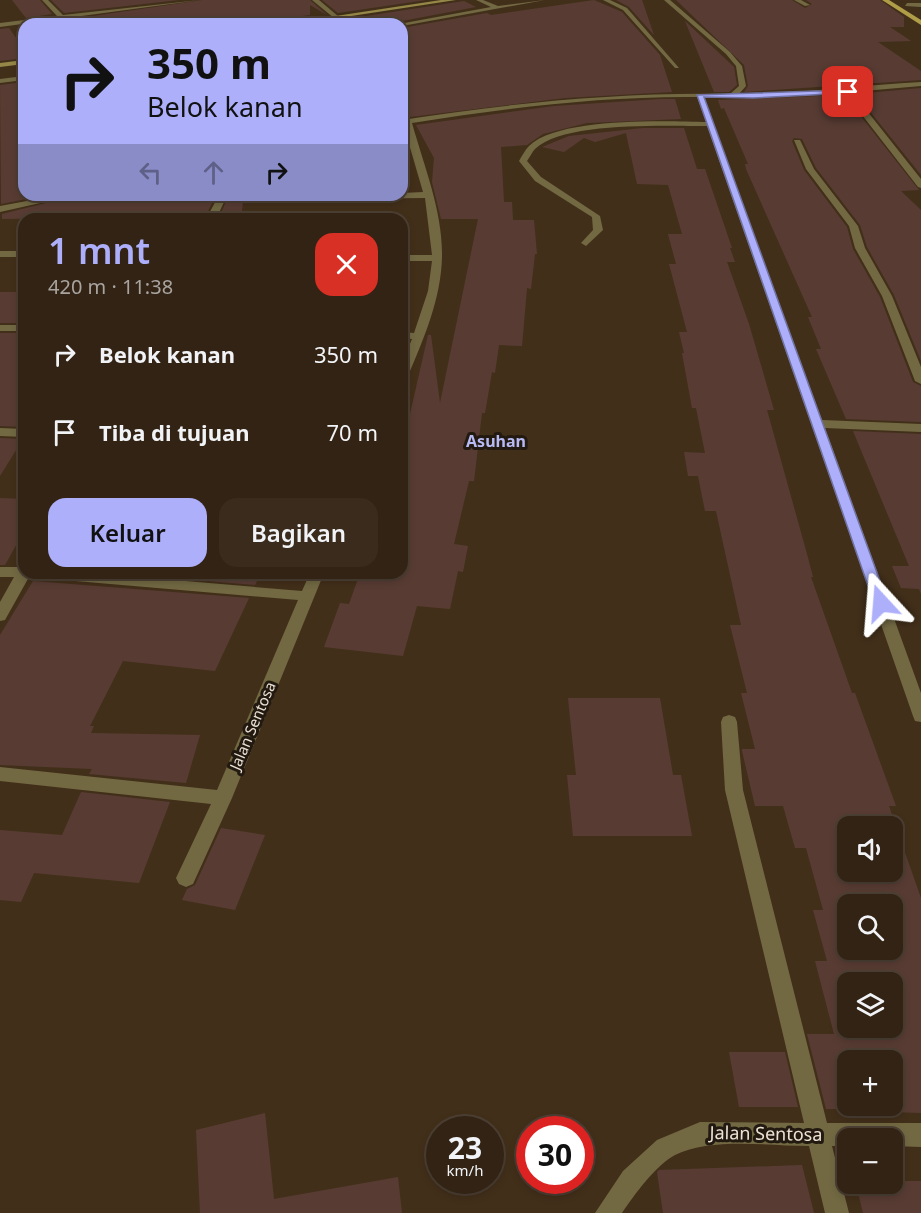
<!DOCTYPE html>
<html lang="id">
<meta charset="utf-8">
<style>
body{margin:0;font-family:"Noto Sans",sans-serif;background:#3a2b1d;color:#f1f3f6;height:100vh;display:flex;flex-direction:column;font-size:22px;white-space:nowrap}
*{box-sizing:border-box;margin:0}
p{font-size:20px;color:#a8a4a0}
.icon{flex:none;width:33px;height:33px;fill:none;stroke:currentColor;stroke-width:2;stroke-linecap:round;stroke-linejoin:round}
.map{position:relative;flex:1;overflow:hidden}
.panel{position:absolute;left:18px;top:213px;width:390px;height:366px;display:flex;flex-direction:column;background:#322314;border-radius:18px;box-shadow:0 3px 9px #0003,0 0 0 2px #4d4034}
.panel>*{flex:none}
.hud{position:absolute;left:18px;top:18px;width:390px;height:183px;border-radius:18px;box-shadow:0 3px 9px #0003,0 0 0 2px #4d4034;background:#adaffb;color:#111;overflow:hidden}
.controls{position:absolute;left:837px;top:816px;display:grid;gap:12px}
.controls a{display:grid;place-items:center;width:66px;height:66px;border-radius:12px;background:#322314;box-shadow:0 3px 9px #0003,0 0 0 2px #4d4034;font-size:30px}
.speed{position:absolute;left:426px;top:1116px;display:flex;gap:12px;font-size:30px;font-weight:700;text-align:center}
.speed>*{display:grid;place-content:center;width:78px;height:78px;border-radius:50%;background:#322314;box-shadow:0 3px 9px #0003,0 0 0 2px #4d4034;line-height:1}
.speed small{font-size:15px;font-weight:400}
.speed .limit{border:9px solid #d22;background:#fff;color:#111}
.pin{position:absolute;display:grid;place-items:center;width:51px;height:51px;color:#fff;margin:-26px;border-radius:12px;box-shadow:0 3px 9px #0006}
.me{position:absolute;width:66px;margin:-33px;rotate:341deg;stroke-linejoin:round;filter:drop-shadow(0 0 4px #0008)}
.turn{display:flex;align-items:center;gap:21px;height:126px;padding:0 30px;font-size:27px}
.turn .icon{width:78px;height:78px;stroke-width:2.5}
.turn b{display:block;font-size:42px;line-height:51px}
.lanes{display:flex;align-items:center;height:57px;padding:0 30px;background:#0003;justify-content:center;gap:30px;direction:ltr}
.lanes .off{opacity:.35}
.round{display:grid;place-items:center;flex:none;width:63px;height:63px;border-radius:18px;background:#3a2b1d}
.head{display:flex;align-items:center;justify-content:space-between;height:102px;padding:0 30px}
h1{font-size:36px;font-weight:600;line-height:45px;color:#adaffb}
.cta{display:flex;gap:12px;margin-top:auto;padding:12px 30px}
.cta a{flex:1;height:69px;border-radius:18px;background:#adaffb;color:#111;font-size:24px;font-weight:600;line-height:69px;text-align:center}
.cta a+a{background:#3a2b1d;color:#f1f3f6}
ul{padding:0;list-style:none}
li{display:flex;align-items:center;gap:18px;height:78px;padding:0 30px}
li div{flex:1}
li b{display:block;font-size:22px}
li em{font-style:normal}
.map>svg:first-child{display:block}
.building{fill:#583c33;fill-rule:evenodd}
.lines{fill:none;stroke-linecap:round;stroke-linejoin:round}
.lane{fill:#726943;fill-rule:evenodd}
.street{fill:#726943;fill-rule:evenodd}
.secondary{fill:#958747;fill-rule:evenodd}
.primary{fill:#b09d48;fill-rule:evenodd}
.route{fill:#adaffb;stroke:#7072a3;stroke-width:1.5}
.labels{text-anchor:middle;stroke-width:6;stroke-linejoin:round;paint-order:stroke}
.street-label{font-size:15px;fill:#ede1d4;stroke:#221a10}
.neighbourhood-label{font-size:16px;font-weight:bold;fill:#b8baf3;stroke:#221a10}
.near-street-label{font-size:18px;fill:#ede1d4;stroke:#221a10}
</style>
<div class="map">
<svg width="921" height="1213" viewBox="0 0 921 1213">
<rect width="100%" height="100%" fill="#422f1a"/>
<g class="building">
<polygon points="12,0 40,0 52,14 26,18"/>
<polygon points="51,0 179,0 64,13"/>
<polygon points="202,0 310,0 327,15 310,5 310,15 241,24 39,24"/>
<polygon points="322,0 426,0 338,13"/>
<polygon points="594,0 622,12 660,55 672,92 565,98 410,117 402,108 402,28 487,13 491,15"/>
<polygon points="616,0 642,0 654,35 629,7"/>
<polygon points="676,0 792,0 805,8 812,4 806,0 880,0 904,17 904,27 890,27 911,41 878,42 921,71 921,80 744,92 748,86 744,65"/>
<polygon points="464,1 476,7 402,21 402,19 365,24 339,24 334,21"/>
<polygon points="685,21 734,67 737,85 729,92 714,92"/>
<polygon points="9,28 24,49 24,58 0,61 0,29"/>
<polygon points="24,82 24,195 47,195 1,204 0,85"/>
<polygon points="921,88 921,175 856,94"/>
<polygon points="844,95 919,190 901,191 921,210 921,361 894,295 867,247 860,225 816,168 802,139 794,138 792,141 804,170 847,227 853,249 880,297 913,382 921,386 921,422 846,419 816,349 821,349 808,317 812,317 746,169 745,164 748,164 724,108 721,109 718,100"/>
<polygon points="661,99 675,99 681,119 587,123 543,134 527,145 501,147 504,202 512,202 513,220 534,220 537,254 535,254 531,289 527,288 522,346 499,345 495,373 492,372 485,413 482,413 474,481 469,481 454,544 468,546 463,572 458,571 450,609 417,606 403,656 324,647 340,603 349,604 360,573 402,573 402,449 428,335 431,335 440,403 478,219 441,219 432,182 434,158 416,125 554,106"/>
<path d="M 643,128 L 684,128 L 697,169 L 705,169 L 732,248 L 730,248 L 735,262 L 727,262 L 749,324 L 774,410 L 767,410 L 807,554 L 813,577 L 811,577 L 852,693 L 855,693 L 896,806 L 889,806 L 896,826 L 848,826 L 848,872 L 892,872 L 892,828 L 896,827 L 921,898 L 921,1113 L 892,1112 L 892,1060 L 848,1060 L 848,1109 L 826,1109 L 807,1034 L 834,1034 L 815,961 L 827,961 L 813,910 L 823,910 L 806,848 L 795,848 L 783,806 L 755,806 L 742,751 L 742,749 L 755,749 L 741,693 L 747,693 L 730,625 L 741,625 L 716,511 L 705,511 L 698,476 L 688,476 L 684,452 L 705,453 L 696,408 L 692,408 L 682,353 L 684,353 L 679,332 L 687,332 L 669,264 L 676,264 L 668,234 L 682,234 L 668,185 L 637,184 L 626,133 L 595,142 L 584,138 L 564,152 L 542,147 L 569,136 ZM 848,904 L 892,904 L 892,950 L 848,950 ZM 848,982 L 892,982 L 892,1032 L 848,1031 Z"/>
<polygon points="78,195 216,195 204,219 126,217 2,219 2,214"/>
<polygon points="226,202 243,202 241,219 218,219"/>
<rect x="0" y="292" width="24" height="31"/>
<polygon points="0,333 24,333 24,427 0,426"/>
<polygon points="853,431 921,434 921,594 919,589 901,588 892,566 909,566"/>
<polygon points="0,438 23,439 0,476"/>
<polygon points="0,498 24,499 24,531 5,565 0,565"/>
<polygon points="210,573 261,573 255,585 207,581"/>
<polygon points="33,581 249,598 215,671 123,661 90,726 94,726 91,733 200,735 186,783 89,774 92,769 0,765 0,635"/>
<polygon points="568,698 660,698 673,775 681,775 692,836 573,836 567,775 576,775"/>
<polygon points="81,792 170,802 139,883 34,873 21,902 0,900 0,830 62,835"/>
<polygon points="221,828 265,835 235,910 182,900 187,889 195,885"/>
<polygon points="729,1052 785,1052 798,1107 739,1107"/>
<polygon points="265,1113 274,1199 398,1177 402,1213 200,1213 196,1130"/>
<polygon points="802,1165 814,1213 663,1213 657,1172 659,1170"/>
<polygon points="892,1181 921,1181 921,1213 863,1213 856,1184 892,1184"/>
</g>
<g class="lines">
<g class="lane">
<polygon points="476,0 483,0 498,6 545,0 402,26 399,24 491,7"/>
<polygon points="603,0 610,0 627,8 679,68 675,68 623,10"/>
<polygon points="907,3 921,3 921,7 905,6"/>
<polygon points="24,76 24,80 0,83 0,79"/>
</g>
<g class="street">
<polygon points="42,0 48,0 63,15 200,0 0,27 0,23 57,16"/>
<polygon points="312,0 319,0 339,17 334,18"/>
<path d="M 664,0 L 670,0 L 730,52 L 742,66 L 746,86 L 739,94 C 800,94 860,85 921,82 L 921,86 L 852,92 L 921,179 L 921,188 L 918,187 L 845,93 L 753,98 L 704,98 L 822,420 L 921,424 L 921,432 L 825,428 L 921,693 L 921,722 L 915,721 L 913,716 L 707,126 C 668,126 563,121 535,149 C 532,152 530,157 527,161 L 541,177 L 600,216 L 603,230 L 586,246 L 581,243 L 593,230 L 592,217 L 535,181 L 519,161 C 522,156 525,150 529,146 C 559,117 665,121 706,122 L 697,97 C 602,96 506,108 412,123 C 424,166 443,212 442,257 C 441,299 424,338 408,376 L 402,379 L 402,363 L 412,339 L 402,338 L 402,332 L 414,333 L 428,291 L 432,261 L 402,261 L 402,255 L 432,255 L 425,198 L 225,200 L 216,219 L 206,219 L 219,195 L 402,195 L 402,193 L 423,192 L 402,120 C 511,103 620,92 730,94 L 739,86 L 736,66 L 726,54 Z"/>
<polygon points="794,0 801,0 810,5 805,6"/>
<polygon points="794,140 800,140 814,169 858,226 865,248 892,296 921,367 921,384 915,381 882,296 855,248 849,226 806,169"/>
<polygon points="59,195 76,195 0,212 0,206"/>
<rect x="0" y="251" width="24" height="6"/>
<rect x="0" y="325" width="24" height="6"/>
<polygon points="0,428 24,429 24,437 0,436"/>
<polygon points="0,567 24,567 24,573 91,573 302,591 310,573 324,573 232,798 193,884 186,887 179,884 176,878 211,804 0,781 0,767 217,790 298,600 29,577 5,620 0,621 0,602 14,577 0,577"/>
<path d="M 729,715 L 735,717 L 737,722 L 743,790 L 827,1123 L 921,1123 L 921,1147 L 892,1146 L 892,1138 L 848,1138 L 848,1146 L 832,1146 L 849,1213 L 825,1213 L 809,1146 C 769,1146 711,1137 675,1155 C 655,1166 635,1194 622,1213 L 595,1213 L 623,1171 L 657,1140 L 700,1122 L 804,1123 L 725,790 L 721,722 L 723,717 Z"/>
</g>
<g class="secondary">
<polygon points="441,0 456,0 299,24 283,24"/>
<polygon points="24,60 24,64 0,67 0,63"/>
</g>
<polygon class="primary" points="882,0 889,0 921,20 921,25"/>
</g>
<polygon class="route" points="848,90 850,93 753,98 704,97 888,603 881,608 874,603 697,95"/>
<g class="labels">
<g class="street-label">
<text transform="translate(253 726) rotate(-67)" y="5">Jalan Sentosa</text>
</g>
<g class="neighbourhood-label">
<text x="496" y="447">Asuhan</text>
</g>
<g class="near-street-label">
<text transform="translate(766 1134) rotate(1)" y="6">Jalan Sentosa</text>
</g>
</g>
</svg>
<div class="controls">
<a><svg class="icon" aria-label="sound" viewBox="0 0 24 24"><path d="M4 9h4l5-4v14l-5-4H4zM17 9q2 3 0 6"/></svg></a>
<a><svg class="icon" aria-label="search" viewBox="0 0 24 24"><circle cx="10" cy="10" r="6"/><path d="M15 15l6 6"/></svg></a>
<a><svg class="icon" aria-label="layers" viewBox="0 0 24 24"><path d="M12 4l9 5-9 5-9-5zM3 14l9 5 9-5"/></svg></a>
<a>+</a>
<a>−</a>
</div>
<div class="speed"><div>23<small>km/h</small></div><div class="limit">30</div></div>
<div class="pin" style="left:848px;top:92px;background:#d93025"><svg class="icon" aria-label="arrive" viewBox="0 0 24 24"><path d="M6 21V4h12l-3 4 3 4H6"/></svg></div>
<svg class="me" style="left:881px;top:603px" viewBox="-20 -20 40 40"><path d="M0-17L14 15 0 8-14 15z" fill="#adaffb" stroke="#fff" stroke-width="4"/></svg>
<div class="hud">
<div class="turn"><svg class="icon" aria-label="right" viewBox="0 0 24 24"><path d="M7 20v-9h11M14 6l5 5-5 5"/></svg><div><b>350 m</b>Belok kanan</div></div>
<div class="lanes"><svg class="icon off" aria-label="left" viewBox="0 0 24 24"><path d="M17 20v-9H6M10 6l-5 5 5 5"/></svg><svg class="icon off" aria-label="ahead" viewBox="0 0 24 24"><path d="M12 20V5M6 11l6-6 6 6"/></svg><svg class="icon" aria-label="right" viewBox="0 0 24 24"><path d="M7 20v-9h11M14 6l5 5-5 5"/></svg></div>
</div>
<section class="panel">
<div class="head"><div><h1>1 mnt</h1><p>420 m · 11:38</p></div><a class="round" style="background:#d93025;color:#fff"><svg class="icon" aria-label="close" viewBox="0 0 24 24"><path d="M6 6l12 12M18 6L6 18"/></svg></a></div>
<ul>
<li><svg class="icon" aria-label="right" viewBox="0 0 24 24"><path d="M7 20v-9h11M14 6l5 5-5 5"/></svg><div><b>Belok kanan</b></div><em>350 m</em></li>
<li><svg class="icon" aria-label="arrive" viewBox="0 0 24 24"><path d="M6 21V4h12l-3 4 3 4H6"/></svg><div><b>Tiba di tujuan</b></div><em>70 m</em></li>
</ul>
<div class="cta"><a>Keluar</a><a>Bagikan</a></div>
</section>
</div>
